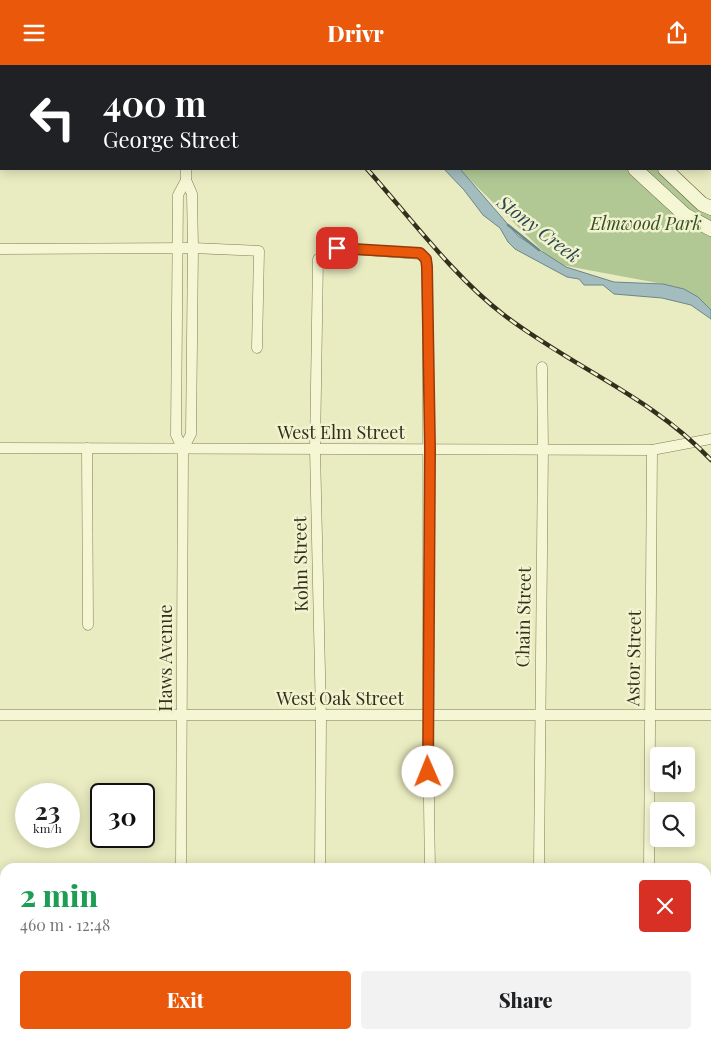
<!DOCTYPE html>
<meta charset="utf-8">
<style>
body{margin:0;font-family:"Playfair Display",serif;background:#f2f2f2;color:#202124;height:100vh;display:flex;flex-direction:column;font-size:19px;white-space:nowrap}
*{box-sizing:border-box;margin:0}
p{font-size:16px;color:#757577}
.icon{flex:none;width:28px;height:28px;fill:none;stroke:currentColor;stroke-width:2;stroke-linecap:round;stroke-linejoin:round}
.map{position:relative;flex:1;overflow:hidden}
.sheet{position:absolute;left:0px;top:798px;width:711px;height:176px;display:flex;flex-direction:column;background:#fff;border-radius:15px 15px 0 0;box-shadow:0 2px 12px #0003}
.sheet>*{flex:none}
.guide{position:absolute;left:0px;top:0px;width:711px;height:105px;box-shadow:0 2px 12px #0003;background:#202124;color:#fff;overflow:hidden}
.tools{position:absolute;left:650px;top:682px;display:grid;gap:10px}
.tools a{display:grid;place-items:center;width:45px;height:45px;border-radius:5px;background:#fff;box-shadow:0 2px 12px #0003;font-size:25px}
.speed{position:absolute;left:15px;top:718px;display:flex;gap:10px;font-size:25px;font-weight:700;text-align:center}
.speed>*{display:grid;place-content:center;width:65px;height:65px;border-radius:50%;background:#fff;box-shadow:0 2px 12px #0003;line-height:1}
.speed small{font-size:12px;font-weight:400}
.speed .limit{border:2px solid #111;border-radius:8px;background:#fff;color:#111}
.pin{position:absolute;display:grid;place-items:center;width:42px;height:42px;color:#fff;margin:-21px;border-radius:10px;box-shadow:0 2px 8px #0006}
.me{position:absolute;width:55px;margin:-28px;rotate:359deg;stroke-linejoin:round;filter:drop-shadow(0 0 4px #0008)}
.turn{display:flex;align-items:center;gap:18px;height:105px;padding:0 20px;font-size:22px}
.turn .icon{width:65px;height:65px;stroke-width:2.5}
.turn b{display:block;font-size:35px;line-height:42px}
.round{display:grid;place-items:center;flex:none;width:52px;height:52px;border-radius:5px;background:#f2f2f2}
.headline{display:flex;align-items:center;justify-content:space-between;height:85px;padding:0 20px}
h1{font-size:30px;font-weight:800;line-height:38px;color:#1e9e55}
.primary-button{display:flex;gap:10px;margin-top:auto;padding:10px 20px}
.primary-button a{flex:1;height:58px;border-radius:5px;background:#ea580c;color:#fff;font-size:20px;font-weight:800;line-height:58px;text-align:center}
.primary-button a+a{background:#f2f2f2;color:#202124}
header{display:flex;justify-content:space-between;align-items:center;height:65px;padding:0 20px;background:#ea580c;color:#fff;font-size:22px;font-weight:800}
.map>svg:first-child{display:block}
.green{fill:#b1c895}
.water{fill:#a3bcbd;stroke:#6b878a}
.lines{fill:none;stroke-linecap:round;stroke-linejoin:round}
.stream{stroke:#6b878a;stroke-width:2.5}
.street-casing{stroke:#837d59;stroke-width:11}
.secondary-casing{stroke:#645e3d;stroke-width:15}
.street{stroke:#f5f6d3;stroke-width:10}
.secondary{stroke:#f5f6d3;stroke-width:14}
.rail-casing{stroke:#332f1d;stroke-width:4.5}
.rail{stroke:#f1f3cf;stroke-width:2.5;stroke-dasharray:8;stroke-linecap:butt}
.route-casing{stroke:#983908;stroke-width:12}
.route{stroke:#ea580c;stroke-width:9}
.labels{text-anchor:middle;stroke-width:5;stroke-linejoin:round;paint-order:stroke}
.park-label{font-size:18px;font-style:italic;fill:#364e25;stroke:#f1f3cf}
.street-label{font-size:18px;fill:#332f1d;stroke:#f1f3cf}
.water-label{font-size:19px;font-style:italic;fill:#2d4852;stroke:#f1f3cf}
</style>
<header><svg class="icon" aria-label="menu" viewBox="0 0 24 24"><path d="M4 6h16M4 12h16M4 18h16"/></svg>Drivr<svg class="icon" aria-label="share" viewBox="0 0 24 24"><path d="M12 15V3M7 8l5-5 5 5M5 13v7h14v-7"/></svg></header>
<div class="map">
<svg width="711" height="973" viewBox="0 0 711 973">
<rect width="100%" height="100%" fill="#e9ebc0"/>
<g class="green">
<polygon points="365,0 561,0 563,1 366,1"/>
<polygon points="459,104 667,104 711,138 711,250 663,219 556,199"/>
</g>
<polygon class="water" points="444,104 460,104 518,171 566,202 614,217 663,219 684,224 698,232 711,245 711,254 691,240 662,233 614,229 603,220 584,220 579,214 567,212 515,184 508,177 500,163 483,150 464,125"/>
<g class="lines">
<polyline class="stream" points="508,160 539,185"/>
<defs>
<g id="street">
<polyline points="0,1 12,0"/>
<polyline points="710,3 711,3"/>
<polyline points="0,184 193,183 259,186 257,283"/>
<polyline points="0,383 652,385 711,374"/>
<polyline points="87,383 88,560"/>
<polyline points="183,384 176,370 178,130 186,115"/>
<polyline points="0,650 711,650"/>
<polyline points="181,802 183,384 191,369 193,183 192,129 186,115 186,104"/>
<path d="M 320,802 L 321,652 L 315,384 L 318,194 L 337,183 L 420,189 L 426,194 L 427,201 C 430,402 426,602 430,802"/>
<polyline points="539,802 543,384 542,302"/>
<polyline points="649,802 652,385"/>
<polyline points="182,969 182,973"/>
<polyline points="540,969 540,973"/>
<polyline points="318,973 318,969"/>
<polyline points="428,973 428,969"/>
<polyline points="648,973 648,969"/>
</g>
<g id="secondary">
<polyline points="538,0 539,1"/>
<polyline points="561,0 562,1"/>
<polyline points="635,104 685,150 711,164"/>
<polyline points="665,104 702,139 711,143"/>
<polyline points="0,912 5,912"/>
<polyline points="706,913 711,913"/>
</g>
</defs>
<use href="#street" class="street-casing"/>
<use href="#secondary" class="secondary-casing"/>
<use href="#street" class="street"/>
<use href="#secondary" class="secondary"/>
<defs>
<g id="rail">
<polyline points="279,0 280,1"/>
<path d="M 367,104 C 409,151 454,212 504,250 C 572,302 652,332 711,395"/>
</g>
</defs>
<use href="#rail" class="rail-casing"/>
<use href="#rail" class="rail"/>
</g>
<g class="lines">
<defs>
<polyline id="route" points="337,183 420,188 426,194 427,202 430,384 428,707"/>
</defs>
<use href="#route" class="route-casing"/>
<use href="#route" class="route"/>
</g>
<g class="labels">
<g class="park-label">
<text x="646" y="165">Elmwood Park</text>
</g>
<g class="street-label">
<text x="341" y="374">West Elm Street</text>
<text transform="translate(301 499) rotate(-91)" y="6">Kohn Street</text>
<text transform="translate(524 552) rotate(-89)" y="6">Chain Street</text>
<text transform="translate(166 593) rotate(-90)" y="6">Haws Avenue</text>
<text transform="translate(634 593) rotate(-89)" y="6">Astor Street</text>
<text x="340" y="640">West Oak Street</text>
</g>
<g class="water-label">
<text transform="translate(539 164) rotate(37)" y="7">Stony Creek</text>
</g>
</g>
</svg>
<div class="tools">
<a><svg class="icon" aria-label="sound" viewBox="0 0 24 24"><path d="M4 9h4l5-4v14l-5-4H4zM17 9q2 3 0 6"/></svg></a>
<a><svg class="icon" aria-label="search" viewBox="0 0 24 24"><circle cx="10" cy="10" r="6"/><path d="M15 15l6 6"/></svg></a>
</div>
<div class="speed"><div>23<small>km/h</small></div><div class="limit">30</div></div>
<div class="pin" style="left:337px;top:183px;background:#d93025"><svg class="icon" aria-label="arrive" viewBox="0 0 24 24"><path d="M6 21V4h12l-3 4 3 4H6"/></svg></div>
<svg class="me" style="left:428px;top:707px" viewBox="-20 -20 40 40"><circle r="19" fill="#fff"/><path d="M0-13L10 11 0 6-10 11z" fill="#ea580c"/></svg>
<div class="guide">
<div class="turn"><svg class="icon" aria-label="left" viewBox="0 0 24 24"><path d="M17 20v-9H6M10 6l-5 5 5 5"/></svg><div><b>400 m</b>George Street</div></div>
</div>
<section class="sheet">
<div class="headline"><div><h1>2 min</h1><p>460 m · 12:48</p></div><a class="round" style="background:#d93025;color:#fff"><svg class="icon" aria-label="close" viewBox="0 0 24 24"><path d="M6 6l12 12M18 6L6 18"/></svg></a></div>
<div class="primary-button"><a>Exit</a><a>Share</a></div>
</section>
</div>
